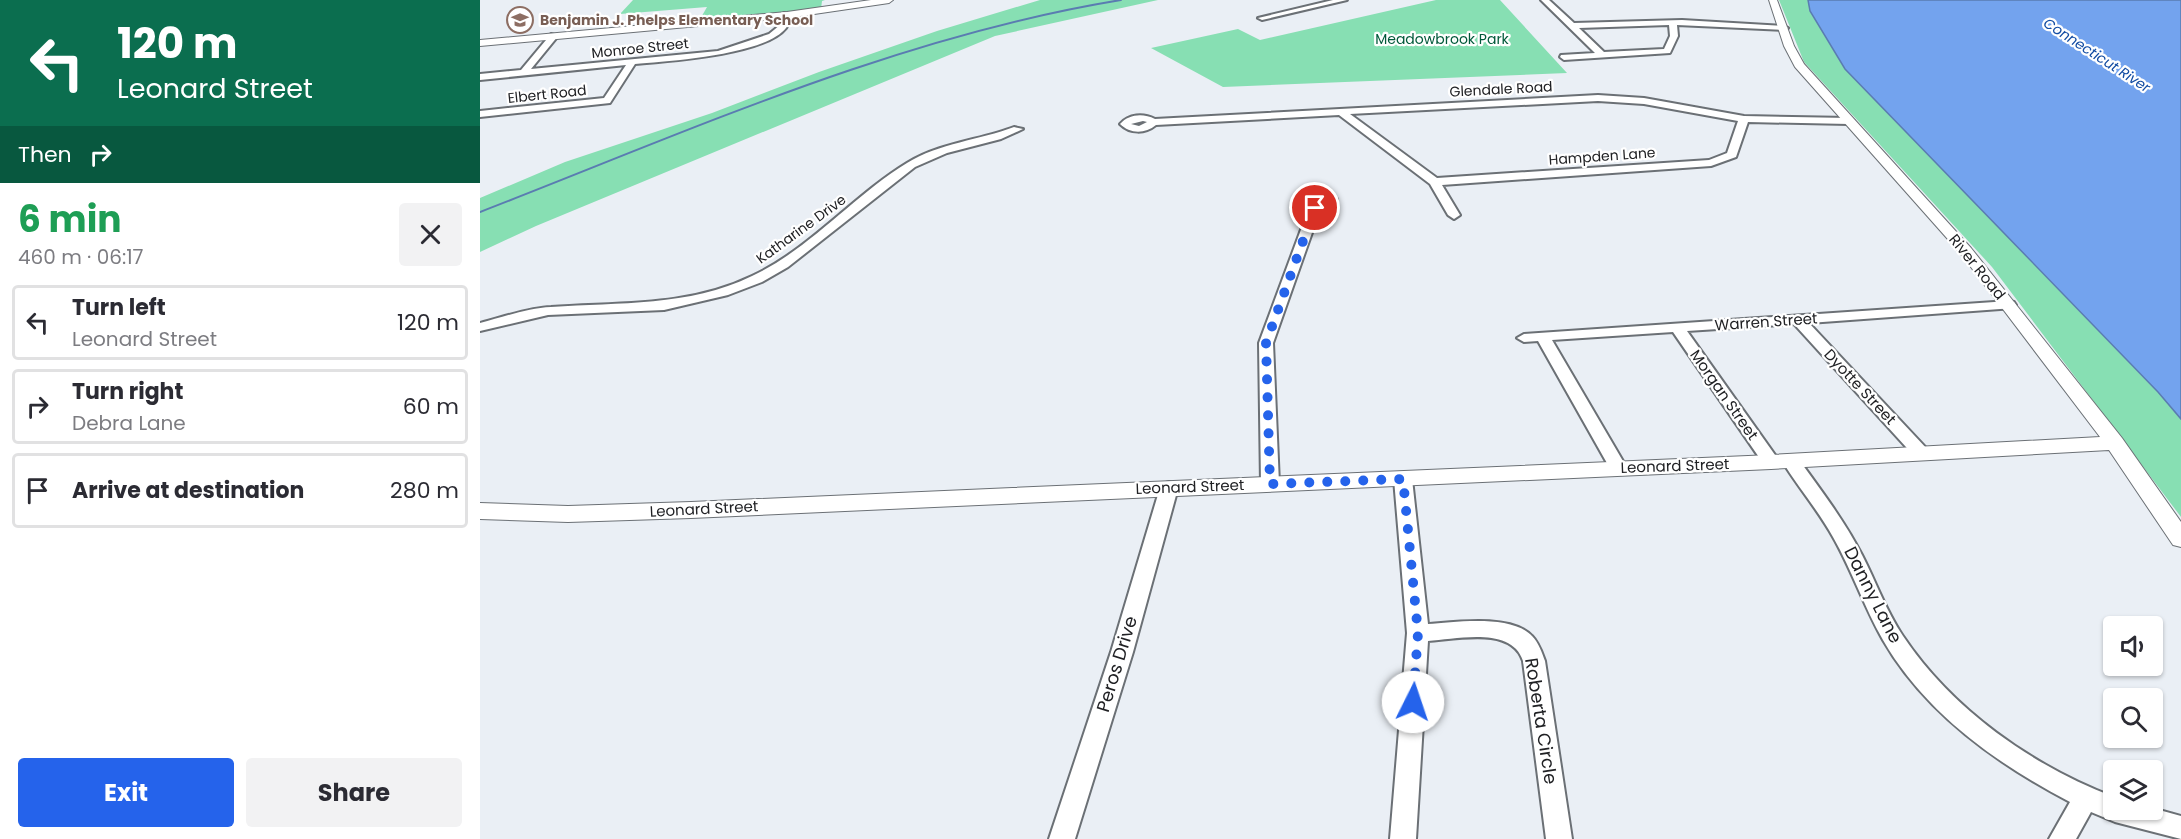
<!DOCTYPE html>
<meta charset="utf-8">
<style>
body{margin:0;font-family:Poppins,sans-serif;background:#f2f2f3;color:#2b2b33;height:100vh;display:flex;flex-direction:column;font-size:22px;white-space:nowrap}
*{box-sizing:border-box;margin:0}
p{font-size:20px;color:#7c7c81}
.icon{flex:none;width:33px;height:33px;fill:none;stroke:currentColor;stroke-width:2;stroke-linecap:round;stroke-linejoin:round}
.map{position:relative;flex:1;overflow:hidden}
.side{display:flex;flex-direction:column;background:#fff;width:480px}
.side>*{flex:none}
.top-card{background:#0b6e4f;color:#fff;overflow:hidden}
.controls{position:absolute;left:1623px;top:616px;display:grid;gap:12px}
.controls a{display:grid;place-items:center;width:60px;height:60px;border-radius:6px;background:#fff;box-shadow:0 2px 4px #0004;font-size:30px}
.pin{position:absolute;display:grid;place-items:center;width:51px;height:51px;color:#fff;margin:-26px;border:3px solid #fff;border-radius:50%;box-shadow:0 2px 6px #0007}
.me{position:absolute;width:66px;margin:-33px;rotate:4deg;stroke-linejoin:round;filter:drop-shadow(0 0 4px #0008)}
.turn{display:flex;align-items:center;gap:21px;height:126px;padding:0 18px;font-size:27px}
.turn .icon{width:78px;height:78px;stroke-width:2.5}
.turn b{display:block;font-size:42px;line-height:51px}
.then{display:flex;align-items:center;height:57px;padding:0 18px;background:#0003;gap:12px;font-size:22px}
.round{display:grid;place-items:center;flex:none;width:63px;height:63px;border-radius:6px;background:#f2f2f3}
.headline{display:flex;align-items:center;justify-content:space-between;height:102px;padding:0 18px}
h1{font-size:36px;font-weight:700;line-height:45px;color:#1e9e55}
.cta{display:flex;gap:12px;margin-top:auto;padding:12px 18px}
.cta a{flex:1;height:69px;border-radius:6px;background:#2563eb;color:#fff;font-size:24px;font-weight:700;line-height:69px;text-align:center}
.cta a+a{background:#f2f2f3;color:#2b2b33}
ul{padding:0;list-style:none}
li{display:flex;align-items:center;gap:18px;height:75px;margin:0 12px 9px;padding:0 6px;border:3px solid #e1e1e2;border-radius:6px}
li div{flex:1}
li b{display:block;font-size:22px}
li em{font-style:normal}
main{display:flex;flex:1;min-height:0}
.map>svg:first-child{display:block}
.green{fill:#87dfb3}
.water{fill:#73a3ee;stroke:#5a7cb1;stroke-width:1.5}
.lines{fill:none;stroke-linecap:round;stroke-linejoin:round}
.stream{stroke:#5a7cb1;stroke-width:2}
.minor-casing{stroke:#6b7075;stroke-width:4}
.tertiary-casing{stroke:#6b7075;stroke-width:2}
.minor{fill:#fff;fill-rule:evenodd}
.tertiary{fill:#fff;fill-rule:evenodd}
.route{stroke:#2563eb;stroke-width:10;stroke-dasharray:0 18}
.labels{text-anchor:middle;stroke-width:4.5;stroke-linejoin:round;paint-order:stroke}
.far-education-label{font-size:14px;font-weight:bold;fill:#785e54;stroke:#fff;text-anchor:start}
.far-park-label{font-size:14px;fill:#00593a;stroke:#fff}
.far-street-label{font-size:14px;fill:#202124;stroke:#fff}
.far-water-label{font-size:14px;font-style:italic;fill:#124ca3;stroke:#fff}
.street-label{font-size:15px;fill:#202124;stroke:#fff}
.near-street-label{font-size:18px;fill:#202124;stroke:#fff}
</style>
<main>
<section class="side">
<div class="top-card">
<div class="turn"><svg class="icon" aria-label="left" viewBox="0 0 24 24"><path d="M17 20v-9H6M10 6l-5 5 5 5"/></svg><div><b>120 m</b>Leonard Street</div></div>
<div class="then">Then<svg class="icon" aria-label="right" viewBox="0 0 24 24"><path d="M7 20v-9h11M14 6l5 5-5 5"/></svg></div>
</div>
<div class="headline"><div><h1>6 min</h1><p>460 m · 06:17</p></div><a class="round"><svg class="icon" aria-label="close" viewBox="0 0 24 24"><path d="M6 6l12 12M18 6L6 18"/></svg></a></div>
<ul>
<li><svg class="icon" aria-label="left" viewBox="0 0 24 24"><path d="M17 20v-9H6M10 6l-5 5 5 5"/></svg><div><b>Turn left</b><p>Leonard Street</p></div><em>120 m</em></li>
<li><svg class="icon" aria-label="right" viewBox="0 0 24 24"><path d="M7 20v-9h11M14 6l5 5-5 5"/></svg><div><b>Turn right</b><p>Debra Lane</p></div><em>60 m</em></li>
<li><svg class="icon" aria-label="arrive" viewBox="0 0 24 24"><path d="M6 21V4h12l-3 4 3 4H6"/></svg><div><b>Arrive at destination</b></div><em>280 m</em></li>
</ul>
<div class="cta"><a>Exit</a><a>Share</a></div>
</section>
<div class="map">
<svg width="1701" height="839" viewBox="0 0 1701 839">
<rect width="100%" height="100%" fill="#eaeff5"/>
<g class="green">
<polygon points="153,0 345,0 342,1 341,9 219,21 227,7 140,14"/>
<polygon points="560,0 678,0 515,36 56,226 0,252 0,198 85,162 232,113 339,72 457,31"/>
<polygon points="956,0 1020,0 1087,73 743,87 671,48 758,29 780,40"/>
<polygon points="1299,0 1328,0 1330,11 1365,69 1678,392 1701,419 1701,517 1512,267 1324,62"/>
</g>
<polygon class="water" points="1328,0 1701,0 1701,419 1678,392 1365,69 1330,11"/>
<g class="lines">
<path class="stream" d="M 0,212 C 209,131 419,36 641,0"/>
<defs>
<g id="minor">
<polygon points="853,0 867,0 782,20 778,18"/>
<path d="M 1061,0 L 1069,0 L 1094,23 L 1202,20 L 1304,26 L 1308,28 L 1304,30 L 1197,25 L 1198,36 L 1190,53 L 1084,60 L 1080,57 L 1081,55 L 1115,53 ZM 1189,25 L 1190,36 L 1184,49 L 1124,52 L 1099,28 Z"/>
<path d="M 304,13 L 311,15 C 310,19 309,25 306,28 C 285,55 189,61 155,64 L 130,103 L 0,117 L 0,111 L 124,98 L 146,65 L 0,80 L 0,74 L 41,70 L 71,34 L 78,36 L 51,69 L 238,51 L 289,34 L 300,25 Z"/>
<path d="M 1118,95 L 1164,98 L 1264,116 L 1369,118 L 1374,121 L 1369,124 L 1268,122 L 1256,157 L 1231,166 L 962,185 L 980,215 L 974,219 L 968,215 L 950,184 L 859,115 L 676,125 C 665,134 650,134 640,124 C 649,114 663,113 675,119 ZM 1118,101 L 1164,104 L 1258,121 L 1247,153 L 1229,160 L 957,178 L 870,114 ZM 663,121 L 667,122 L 659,126 L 651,124 Z"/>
<path d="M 534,127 L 543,129 L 521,139 L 467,153 L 435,167 L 308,267 L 282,282 L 248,295 L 184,310 L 68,315 L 0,331 L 0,323 C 23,317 48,308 71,307 C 140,302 208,307 272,276 C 330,249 373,196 427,163 C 459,143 500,140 534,127 Z"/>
<polygon points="853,197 857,199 857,203 840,210 793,343 799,484 796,488 784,488 781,484 779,343 829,208"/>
<polygon points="1529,301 1534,302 1536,305 1534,308 1329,323 1448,450 1451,454 1448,458 1436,458 1314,324 1207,331 1300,462 1297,466 1285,466 1193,332 1072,340 1147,468 1144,472 1132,472 1058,341 1044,342 1037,338 1044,334"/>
<path d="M 1311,455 L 1317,457 C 1340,489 1364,520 1382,555 C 1396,582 1406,611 1423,636 C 1472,709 1552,766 1634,797 L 1634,810 L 1672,810 L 1672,808 L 1701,816 L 1701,839 L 1635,822 L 1611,812 L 1596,839 L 1569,839 L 1590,802 C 1517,764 1445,713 1403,640 C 1384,607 1372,570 1353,537 C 1338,510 1318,487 1302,461 L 1305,457 Z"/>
<path d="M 923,473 L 929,475 L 932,479 L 948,624 C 975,622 1032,614 1052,636 C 1059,643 1062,653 1065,661 L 1092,839 L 1066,839 L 1043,661 C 1032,626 977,639 948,641 L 936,839 L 910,839 L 927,633 L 914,479 L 917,475 Z"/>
<polygon points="689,482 695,484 698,488 653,652 595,839 569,839 631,652 680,488 683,484"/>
</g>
<g id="tertiary">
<polygon points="391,0 413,0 409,3 307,18 0,46 0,40 307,12"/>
<polygon points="1289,0 1297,0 1314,46 1324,64 1491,248 1642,438 1701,522 1701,547 1693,545 1629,450 1291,469 211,518 88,522 0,519 0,503 88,506 211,502 1291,455 1620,437 1481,254 1315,67 1304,46"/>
</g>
</defs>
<use href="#minor" class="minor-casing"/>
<use href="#tertiary" class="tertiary-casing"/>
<use href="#minor" class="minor"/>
<use href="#tertiary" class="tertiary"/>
</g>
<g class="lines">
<polyline class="route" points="835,208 786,343 790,484 923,479 938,633 933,702"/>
</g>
<defs>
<symbol id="school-ring" viewBox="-11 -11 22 22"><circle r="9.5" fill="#fff" stroke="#8d6e63" stroke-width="1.5"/><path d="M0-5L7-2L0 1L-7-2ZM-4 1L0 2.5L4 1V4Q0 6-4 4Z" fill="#8d6e63"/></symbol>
</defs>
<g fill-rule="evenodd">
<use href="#school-ring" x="25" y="5" width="30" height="30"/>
</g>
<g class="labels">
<g class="far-education-label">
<text x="60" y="25">Benjamin J. Phelps Elementary School</text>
</g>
<g class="far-park-label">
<text x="962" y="44">Meadowbrook Park</text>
</g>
<g class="far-street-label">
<text transform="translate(160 48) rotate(-6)" y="5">Monroe Street</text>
<text transform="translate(1021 89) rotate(-3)" y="5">Glendale Road</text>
<text transform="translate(67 94) rotate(-6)" y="5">Elbert Road</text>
<text transform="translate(1122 156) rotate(-4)" y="5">Hampden Lane</text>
<text transform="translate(321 229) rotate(-36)" y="5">Katharine Drive</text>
</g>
<g class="far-water-label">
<text transform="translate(1617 55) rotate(33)" y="5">Connecticut River</text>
</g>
<g class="street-label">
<text transform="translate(1497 267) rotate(51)" y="5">River Road</text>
<text transform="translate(1286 322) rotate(-4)" y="5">Warren Street</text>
<text transform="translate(1380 387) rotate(47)" y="5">Dyotte Street</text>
<text transform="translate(1244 395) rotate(55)" y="5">Morgan Street</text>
<text transform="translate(1195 466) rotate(-2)" y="5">Leonard Street</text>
<text transform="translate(710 487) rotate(-2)" y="5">Leonard Street</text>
<text transform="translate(224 509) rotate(-3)" y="5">Leonard Street</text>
</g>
<g class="near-street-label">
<text transform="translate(1393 595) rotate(63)" y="6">Danny Lane</text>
<text transform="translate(637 664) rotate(-73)" y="6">Peros Drive</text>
<text transform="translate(1061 721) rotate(81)" y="6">Roberta Circle</text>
</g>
</g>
</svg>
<div class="controls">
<a><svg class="icon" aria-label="sound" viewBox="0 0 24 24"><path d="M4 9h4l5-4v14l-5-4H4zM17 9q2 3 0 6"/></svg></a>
<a><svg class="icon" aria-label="search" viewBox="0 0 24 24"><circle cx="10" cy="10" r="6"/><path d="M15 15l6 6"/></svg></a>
<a><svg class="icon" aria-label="layers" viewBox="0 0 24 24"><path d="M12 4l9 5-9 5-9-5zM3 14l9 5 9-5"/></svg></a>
</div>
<div class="pin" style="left:835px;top:208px;background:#d93025"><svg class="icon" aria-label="arrive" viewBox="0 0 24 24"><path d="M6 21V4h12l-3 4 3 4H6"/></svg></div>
<svg class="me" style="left:933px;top:702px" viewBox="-20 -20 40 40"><circle r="19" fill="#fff"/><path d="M0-13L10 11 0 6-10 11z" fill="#2563eb"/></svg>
</div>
</main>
